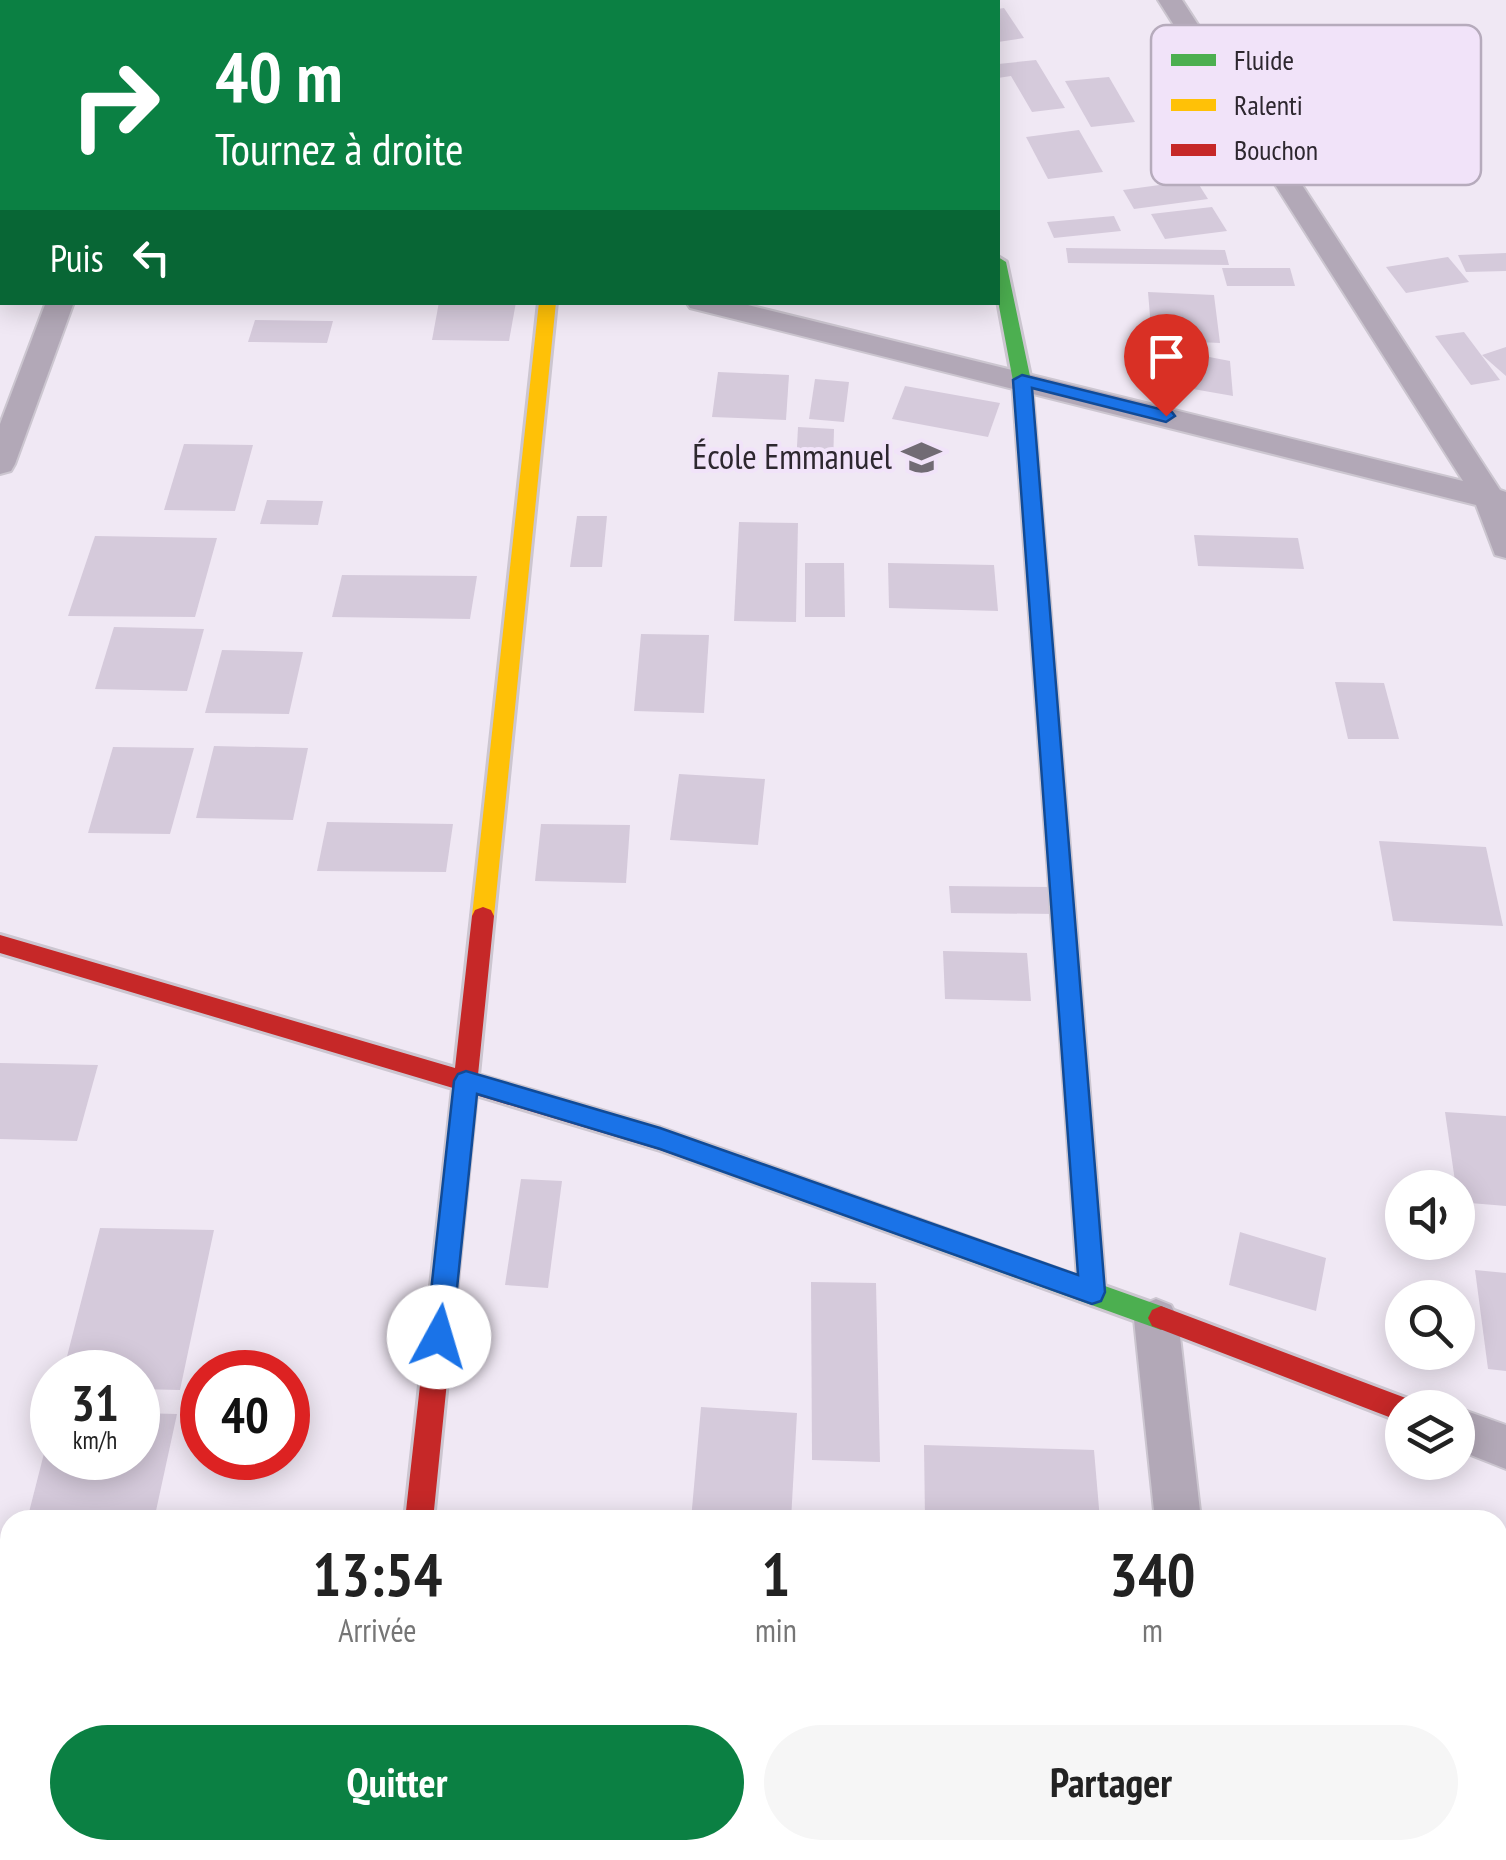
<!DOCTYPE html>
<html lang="fr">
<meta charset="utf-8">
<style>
body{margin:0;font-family:"PT Sans Narrow",sans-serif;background:#f6f6f6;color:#222;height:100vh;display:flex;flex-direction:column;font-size:38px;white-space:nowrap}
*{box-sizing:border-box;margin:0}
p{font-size:32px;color:#767676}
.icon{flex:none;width:55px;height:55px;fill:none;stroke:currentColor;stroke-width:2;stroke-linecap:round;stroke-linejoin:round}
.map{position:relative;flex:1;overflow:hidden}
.drawer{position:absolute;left:0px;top:1510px;width:1508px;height:350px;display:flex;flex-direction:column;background:#fff;border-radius:30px 30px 0 0;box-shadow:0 5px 25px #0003}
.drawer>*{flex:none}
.hud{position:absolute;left:0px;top:0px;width:1000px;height:305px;box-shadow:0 5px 25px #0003;background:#0b8043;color:#fff;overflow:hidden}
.controls{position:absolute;left:1385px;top:1170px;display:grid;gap:20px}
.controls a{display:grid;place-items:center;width:90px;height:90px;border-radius:50%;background:#fff;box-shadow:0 5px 25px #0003;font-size:50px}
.speed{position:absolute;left:30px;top:1350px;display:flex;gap:20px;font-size:50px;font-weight:700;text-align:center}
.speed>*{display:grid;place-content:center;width:130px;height:130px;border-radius:50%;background:#fff;box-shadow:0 5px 25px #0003;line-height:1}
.speed small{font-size:25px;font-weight:400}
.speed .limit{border:15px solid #d22;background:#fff;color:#111}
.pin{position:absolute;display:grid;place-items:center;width:85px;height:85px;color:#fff;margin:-102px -42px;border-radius:50% 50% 50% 0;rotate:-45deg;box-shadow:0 0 10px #0007}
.pin .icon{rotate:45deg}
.me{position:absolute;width:110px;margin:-55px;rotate:6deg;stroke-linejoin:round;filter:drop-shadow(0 0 8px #0008)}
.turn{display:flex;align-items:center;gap:35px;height:210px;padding:0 50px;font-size:45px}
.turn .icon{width:130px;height:130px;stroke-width:2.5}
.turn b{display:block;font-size:70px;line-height:85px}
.then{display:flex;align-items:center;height:95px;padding:0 50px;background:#0003;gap:20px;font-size:38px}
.eta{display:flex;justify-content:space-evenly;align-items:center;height:170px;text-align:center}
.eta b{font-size:60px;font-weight:800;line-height:70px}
.cta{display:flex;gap:20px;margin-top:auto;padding:20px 50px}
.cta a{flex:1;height:115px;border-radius:60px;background:#0b8043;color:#fff;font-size:40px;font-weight:800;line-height:115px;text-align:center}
.cta a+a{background:#f6f6f6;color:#222}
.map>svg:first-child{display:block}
.building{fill:#d5cadb}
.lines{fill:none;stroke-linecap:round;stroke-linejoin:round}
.street-casing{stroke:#ccc6d0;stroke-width:4}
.fast-casing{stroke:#ccc6d0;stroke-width:6}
.slow-casing{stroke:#ccc6d0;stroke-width:6}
.jam-casing{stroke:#ccc6d0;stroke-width:6}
.street{fill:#b2a8b7;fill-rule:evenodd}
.fast{fill:#4caf50;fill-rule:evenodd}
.slow{fill:#ffc107;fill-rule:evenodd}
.jam{fill:#c62828;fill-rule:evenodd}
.route{fill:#1a73e8;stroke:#114b97;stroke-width:2.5}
.labels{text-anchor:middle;stroke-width:8;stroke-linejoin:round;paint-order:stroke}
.poi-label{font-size:35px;fill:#2d272f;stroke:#f1e3f9;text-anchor:end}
.key{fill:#f1e3f9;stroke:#b6abbc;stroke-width:2.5}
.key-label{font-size:28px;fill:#2d272f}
</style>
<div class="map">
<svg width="1506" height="1860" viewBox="0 0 1506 1860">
<rect width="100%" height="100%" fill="#f0e8f4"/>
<g class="building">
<polygon points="1004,8 1024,38 998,42 998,9"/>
<polygon points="1036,60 1065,108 1032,112 1011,76 998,78 998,64"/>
<polygon points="1109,77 1135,122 1091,127 1065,81"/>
<polygon points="1079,130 1103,172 1048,179 1026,137"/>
<polygon points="1196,180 1208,199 1134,209 1123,190"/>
<polygon points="1212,207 1227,231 1165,239 1151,214"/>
<polygon points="1114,216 1121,231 1054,238 1047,222"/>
<polygon points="1066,248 1225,250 1229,265 1068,263"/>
<polygon points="1506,253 1506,271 1466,272 1458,255"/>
<polygon points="1448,257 1469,282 1406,293 1386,267"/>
<polygon points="1222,268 1290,268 1295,286 1227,286"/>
<polygon points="1148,292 1214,295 1220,343 1152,340"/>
<polygon points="439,302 516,302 509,341 432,340"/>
<polygon points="255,320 333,321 327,343 248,342"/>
<polygon points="1464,332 1500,380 1471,385 1435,336"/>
<polygon points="1152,346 1230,361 1233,396 1153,382"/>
<polygon points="1506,347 1506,376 1482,355"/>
<polygon points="718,372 789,375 786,420 712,417"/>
<polygon points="815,379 849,382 844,422 809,419"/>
<polygon points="905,386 1000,403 988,437 892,419"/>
<polygon points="798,427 834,429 833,468 796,466"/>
<polygon points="184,444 253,445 235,511 164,510"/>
<polygon points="267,500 323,501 318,525 260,524"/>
<polygon points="577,516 607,516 602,567 570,567"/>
<polygon points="739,522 798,523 796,622 734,621"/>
<polygon points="1194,535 1298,538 1304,569 1198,566"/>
<polygon points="95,536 217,538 195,617 68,616"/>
<polygon points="805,563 844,563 845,617 805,617"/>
<polygon points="888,563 994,565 998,611 889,608"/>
<polygon points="342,575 477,576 470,619 332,617"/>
<polygon points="114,627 204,629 187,691 95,689"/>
<polygon points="641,634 709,635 704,713 634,711"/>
<polygon points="222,650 303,652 289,714 205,713"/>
<polygon points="1335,682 1384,683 1399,739 1348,739"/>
<polygon points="214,746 308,748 293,820 196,818"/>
<polygon points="113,747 194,748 170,834 88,833"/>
<polygon points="679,774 765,779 758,845 670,840"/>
<polygon points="327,822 453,824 446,872 317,871"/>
<polygon points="541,824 630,825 626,883 535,881"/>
<polygon points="1379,841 1486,847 1503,926 1393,921"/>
<polygon points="949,886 1053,887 1056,914 951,913"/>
<polygon points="943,951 1027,953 1031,1001 945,999"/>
<polygon points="0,1063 98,1065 77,1141 0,1139"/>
<polygon points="1445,1112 1506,1116 1506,1206 1458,1202"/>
<polygon points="521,1179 562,1181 548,1288 505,1285"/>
<polygon points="100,1228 214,1230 180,1390 138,1389 138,1372 63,1372"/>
<polygon points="1240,1232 1326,1258 1316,1311 1229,1285"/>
<polygon points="1475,1270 1506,1273 1506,1371 1488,1369"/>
<polygon points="811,1282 876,1283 880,1462 812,1460"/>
<polygon points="701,1407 797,1413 791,1520 691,1520"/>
<polygon points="138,1413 177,1414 154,1520 27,1520 51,1426 52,1458 138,1458"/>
<polygon points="924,1445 1094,1450 1100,1520 925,1520"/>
<polygon points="1498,1533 1506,1534 1506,1671 1498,1670"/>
<polygon points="1498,1807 1506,1808 1506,1860 1483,1860 1481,1850 1498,1850"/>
<polygon points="587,1850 733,1850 732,1860 586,1860"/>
</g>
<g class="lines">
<defs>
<g id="street">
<polygon points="831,0 855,0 856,2 832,2"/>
<polygon points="1158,0 1182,0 1500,490 1506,492 1506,558 1495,555 1476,505 690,308 686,302 736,302 1463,481"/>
<polygon points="0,117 2,118 2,134 0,133"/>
<polygon points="46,302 74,302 15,464 11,471 0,474 0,424"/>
<polygon points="1156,1299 1171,1305 1178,1319 1201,1520 1155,1520 1134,1319 1141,1305"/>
<polygon points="1458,1408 1506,1425 1506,1469 1458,1450"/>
<polygon points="358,1850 410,1850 409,1860 357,1860"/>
<polygon points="1188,1850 1240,1850 1241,1860 1189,1860"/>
</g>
<g id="fast">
<polygon points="998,257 1006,262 1031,381 1089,1093 1085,1100 1077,1103 1069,1100 1065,1093 1013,381 998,301"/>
<polygon points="737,1155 1161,1306 1170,1310 1174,1318 1170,1326 1161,1330 728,1174 725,1166 728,1158"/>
</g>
<polygon id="slow" points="539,302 556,302 494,916 491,922 475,922 472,916"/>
<g id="jam">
<polygon points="483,907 491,910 494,916 478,1075 660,1128 746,1158 749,1166 746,1174 737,1177 660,1150 476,1095 433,1520 405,1520 453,1088 0,953 0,935 455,1068 472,916 475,910"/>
<polygon points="1077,1083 1085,1086 1089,1093 1105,1292 1101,1300 1092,1304 1083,1300 1079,1292 1065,1093 1069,1086"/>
<polygon points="1161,1306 1411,1400 1415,1408 1402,1408 1402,1422 1152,1326 1148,1318 1152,1310"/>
</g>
</defs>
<use href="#street" class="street-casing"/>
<use href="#fast" class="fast-casing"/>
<use href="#slow" class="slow-casing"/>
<use href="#jam" class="jam-casing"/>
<use href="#street" class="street"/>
<use href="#fast" class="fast"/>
<use href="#slow" class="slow"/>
<use href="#jam" class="jam"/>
</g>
<polygon class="route" points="1022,375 1172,412 1175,416 1166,422 1032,388 1105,1292 1101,1301 1092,1304 660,1149 477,1094 452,1337 448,1346 439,1349 430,1346 426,1337 454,1081 458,1074 466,1071 660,1128 1078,1275 1013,380"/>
<defs>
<symbol id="school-bare" viewBox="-9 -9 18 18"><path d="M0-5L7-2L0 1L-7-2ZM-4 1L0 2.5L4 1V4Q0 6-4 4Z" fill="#716b74" stroke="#f1e3f9" stroke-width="2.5" paint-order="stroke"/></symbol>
</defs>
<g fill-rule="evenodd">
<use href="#school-bare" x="894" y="430" width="55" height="55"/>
</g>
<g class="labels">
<g class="poi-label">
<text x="892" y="469">École Emmanuel</text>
</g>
</g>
<rect x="1151" y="25" width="330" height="160" rx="15" class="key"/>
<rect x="1171" y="54" width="45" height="12" fill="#4caf50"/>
<rect x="1171" y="99" width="45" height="12" fill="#ffc107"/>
<rect x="1171" y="144" width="45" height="12" fill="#c62828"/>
<g class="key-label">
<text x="1234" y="70">Fluide</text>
<text x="1234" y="115">Ralenti</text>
<text x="1234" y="160">Bouchon</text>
</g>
</svg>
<div class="controls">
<a><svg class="icon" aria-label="sound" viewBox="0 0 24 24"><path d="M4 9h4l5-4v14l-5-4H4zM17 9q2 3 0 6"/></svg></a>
<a><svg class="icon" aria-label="search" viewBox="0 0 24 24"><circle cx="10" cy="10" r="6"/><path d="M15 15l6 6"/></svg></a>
<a><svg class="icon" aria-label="layers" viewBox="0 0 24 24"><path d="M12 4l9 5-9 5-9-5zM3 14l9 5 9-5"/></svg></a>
</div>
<div class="speed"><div>31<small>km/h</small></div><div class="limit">40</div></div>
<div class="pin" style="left:1166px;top:416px;background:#d93025"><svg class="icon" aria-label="arrive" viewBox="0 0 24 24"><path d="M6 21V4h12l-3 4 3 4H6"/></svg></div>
<svg class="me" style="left:439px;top:1337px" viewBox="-20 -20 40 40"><circle r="19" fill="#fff"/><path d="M0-13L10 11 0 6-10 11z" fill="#1a73e8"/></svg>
<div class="hud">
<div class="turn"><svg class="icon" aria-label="right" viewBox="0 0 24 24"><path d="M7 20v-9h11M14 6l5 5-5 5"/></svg><div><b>40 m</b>Tournez à droite</div></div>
<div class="then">Puis<svg class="icon" aria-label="left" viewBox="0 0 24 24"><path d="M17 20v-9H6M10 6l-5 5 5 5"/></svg></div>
</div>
<section class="drawer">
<div class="eta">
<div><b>13:54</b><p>Arrivée</p></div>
<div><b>1</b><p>min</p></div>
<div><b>340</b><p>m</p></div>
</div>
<div class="cta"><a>Quitter</a><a>Partager</a></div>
</section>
</div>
